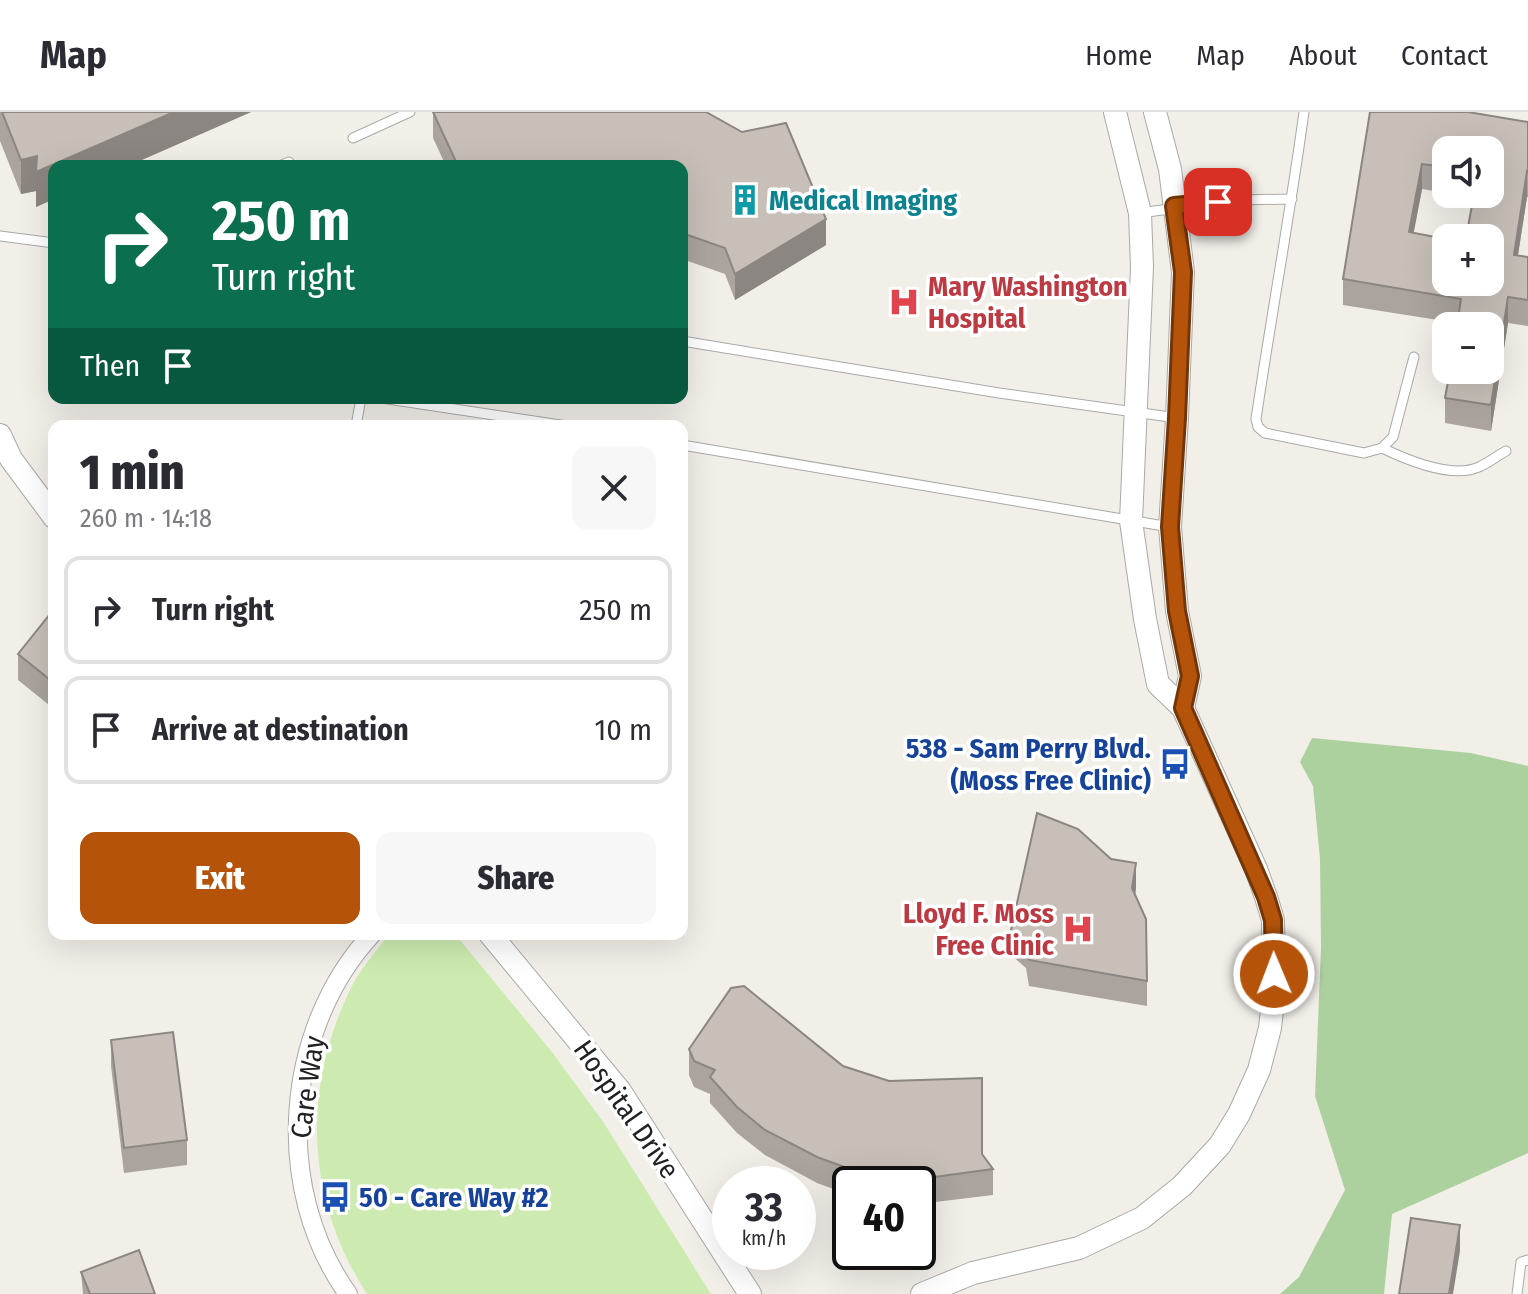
<!DOCTYPE html>
<meta charset="utf-8">
<style>
body{margin:0;font-family:"Fira Sans Condensed",sans-serif;background:#f7f7f7;color:#2b2b33;height:100vh;display:flex;flex-direction:column;font-size:30px;white-space:nowrap}
*{box-sizing:border-box;margin:0}
p{font-size:26px;color:#7c7c81}
.icon{flex:none;width:44px;height:44px;fill:none;stroke:currentColor;stroke-width:2;stroke-linecap:round;stroke-linejoin:round}
.map{position:relative;flex:1;overflow:hidden}
.drawer{position:absolute;left:48px;top:308px;width:640px;height:520px;display:flex;flex-direction:column;background:#fff;border-radius:16px;box-shadow:0 8px 32px #0002}
.drawer>*{flex:none}
.top-card{position:absolute;left:48px;top:48px;width:640px;height:244px;border-radius:16px;box-shadow:0 8px 32px #0002;background:#0b6e4f;color:#fff;overflow:hidden}
.buttons{position:absolute;left:1432px;top:24px;display:grid;gap:16px}
.buttons a{display:grid;place-items:center;width:72px;height:72px;border-radius:16px;background:#fff;box-shadow:0 8px 32px #0002;font-size:40px}
.speed{position:absolute;left:712px;top:1054px;display:flex;gap:16px;font-size:40px;font-weight:700;text-align:center}
.speed>*{display:grid;place-content:center;width:104px;height:104px;border-radius:50%;background:#fff;box-shadow:0 8px 32px #0002;line-height:1}
.speed small{font-size:20px;font-weight:400}
.speed .limit{border:4px solid #111;border-radius:12px;background:#fff;color:#111}
.pin{position:absolute;display:grid;place-items:center;width:68px;height:68px;color:#fff;margin:-34px;border-radius:16px;box-shadow:0 4px 12px #0006}
.me{position:absolute;width:88px;margin:-44px;rotate:359deg;stroke-linejoin:round;filter:drop-shadow(0 0 6px #0008)}
.turn{display:flex;align-items:center;gap:28px;height:168px;padding:0 32px;font-size:36px}
.turn .icon{width:104px;height:104px;stroke-width:2.5}
.turn b{display:block;font-size:56px;line-height:68px}
.then{display:flex;align-items:center;height:76px;padding:0 32px;background:#0003;gap:16px;font-size:30px}
.round{display:grid;place-items:center;flex:none;width:84px;height:84px;border-radius:16px;background:#f7f7f7}
.head{display:flex;align-items:center;justify-content:space-between;height:136px;padding:0 32px}
h1{font-size:48px;font-weight:800;line-height:60px}
.action{display:flex;gap:16px;margin-top:auto;padding:16px 32px}
.action a{flex:1;height:92px;border-radius:16px;background:#b45309;color:#fff;font-size:32px;font-weight:800;line-height:92px;text-align:center}
.action a+a{background:#f7f7f7;color:#2b2b33}
ul{padding:0;list-style:none}
li{display:flex;align-items:center;gap:24px;height:108px;margin:0 16px 12px;padding:0 16px;border:4px solid #e1e1e2;border-radius:16px}
li div{flex:1}
li b{display:block;font-size:30px}
li em{font-style:normal}
header{display:flex;align-items:center;gap:48px;box-sizing:border-box;height:112px;padding:0 40px;background:#fff;border-bottom:2px solid #e1e1e2}
header strong{font-size:38px}
nav{display:flex;gap:44px;margin-inline-start:auto;font-size:28px}
.map>svg:first-child{display:block}
.grass{fill:#cdebb0}
.forest{fill:#add19e}
.lines{fill:none;stroke-linecap:round;stroke-linejoin:round}
.service-casing{stroke:#a9a9a9;stroke-width:11}
.minor-casing{stroke:#a9a9a9;stroke-width:20}
.tertiary-casing{stroke:#a9a9a9;stroke-width:24}
.service{stroke:#fff;stroke-width:9}
.minor{stroke:#fff;stroke-width:18}
.tertiary{stroke:#fff;stroke-width:22}
.wall{fill:#aba49e;fill-rule:evenodd}
.shaded-wall{fill:#8b8681}
.building{fill:#c7bfb8;stroke:#8b8681;stroke-width:2;fill-rule:evenodd}
.route-casing{stroke:#753606;stroke-width:20}
.route{stroke:#b45309;stroke-width:14}
.labels{text-anchor:middle;stroke-width:7;stroke-linejoin:round;paint-order:stroke}
.culture-label{font-size:28px;font-weight:bold;fill:#0d838f;stroke:#fff;text-anchor:start}
.health-label{font-size:28px;font-weight:bold;fill:#be3a42;stroke:#fff;text-anchor:start}
.transit-label{font-size:28px;font-weight:bold;fill:#164399;stroke:#fff;text-anchor:end}
.street-label{font-size:28px;fill:#222;stroke:#fff}
</style>
<header>
<strong>Map</strong>
<nav><a>Home</a><a>Map</a><a>About</a><a>Contact</a></nav>
</header>
<div class="map">
<svg width="1528" height="1182" viewBox="0 0 1528 1182">
<rect width="100%" height="100%" fill="#f2efe9"/>
<path class="grass" d="M 389,822 L 455,822 L 552,940 L 604,1011 L 711,1182 L 367,1182 C 305,1086 301,974 353,872 C 363,854 377,838 389,822 Z"/>
<polygon class="forest" points="1312,626 1471,641 1528,654 1528,1041 1392,1102 1384,1182 1280,1182 1299,1165 1345,1078 1315,984 1321,836 1320,747 1313,674 1300,650"/>
<g class="lines">
<defs>
<g id="service">
<path d="M 1304,0 C 1290,103 1271,205 1256,307 L 1258,315 L 1265,321 L 1364,341 L 1382,336 L 1393,325 L 1414,245"/>
<polyline points="353,26 410,0"/>
<polyline points="279,54 289,50"/>
<polyline points="1140,101 1235,88 1292,87"/>
<polyline points="0,124 54,131"/>
<polyline points="682,229 999,281 1177,306"/>
<polyline points="381,286 567,314"/>
<polyline points="356,314 361,286"/>
<polyline points="682,333 1170,415"/>
<path d="M 1382,336 C 1407,348 1452,367 1479,355 C 1488,351 1497,344 1506,339"/>
<polyline points="1517,1182 1521,1150 1528,1148"/>
</g>
<path id="minor" d="M 348,1182 C 272,1076 284,917 372,822"/>
<g id="tertiary">
<polyline points="1155,0 1170,57 1183,160 1177,306 1170,415 1177,499 1190,564 1183,596"/>
<polyline points="0,323 11,347 54,405"/>
<polyline points="490,822 620,979 750,1182"/>
<polyline points="922,1182 973,1161 1079,1136 1142,1106 1182,1074 1220,1033 1239,1002 1259,958 1270,916 1274,880 1273,808 1266,785 1256,757 1183,596 1158,572 1145,507 1131,409 1142,155 1140,101 1115,0"/>
</g>
</defs>
<use href="#service" class="service-casing"/>
<use href="#minor" class="minor-casing"/>
<use href="#tertiary" class="tertiary-casing"/>
<use href="#service" class="service"/>
<use href="#minor" class="minor"/>
<use href="#tertiary" class="tertiary"/>
</g>
<g class="wall">
<polygon points="0,0 251,0 128,54 54,54 54,87 36,95 36,79 21,82 0,29"/>
<polygon points="433,0 706,0 742,20 786,11 826,107 826,133 735,188 725,162 682,147 682,54 446,54 433,26"/>
<path d="M 1370,0 L 1528,10 L 1528,85 L 1527,85 L 1518,143 L 1528,145 L 1528,214 L 1508,211 L 1491,319 L 1445,311 L 1445,286 L 1457,211 L 1343,193 L 1343,167 ZM 1446,38 L 1490,38 L 1490,82 L 1455,82 L 1473,84 L 1490,170 L 1413,121 L 1422,77 L 1446,81 Z"/>
<polygon points="54,497 54,597 18,568 18,542"/>
<polygon points="1136,776 1135,783 1147,869 1147,894 1029,874 1026,856 1011,843 1011,818"/>
<polygon points="111,928 187,1028 187,1053 124,1061 111,954"/>
<polygon points="689,937 843,954 982,1042 993,1057 993,1083 927,1091 918,1090 918,1072 850,1072 850,1083 817,1071 765,1043 737,1021 710,991 710,982 694,975 689,963"/>
<polygon points="81,1160 155,1182 83,1182"/>
</g>
<g class="shaded-wall">
<polygon points="174,0 251,0 128,54 54,54 54,87 36,95 36,79 21,82 21,48"/>
<polygon points="1422,52 1422,77 1409,146 1409,120"/>
<polygon points="1527,59 1527,85 1514,168 1514,143"/>
<polygon points="826,107 826,133 735,188 735,162"/>
<polygon points="1508,185 1508,211 1491,319 1491,293"/>
<polygon points="1136,751 1136,776 1132,802 1132,776"/>
<polygon points="1460,1113 1460,1139 1453,1182 1449,1182"/>
</g>
<g class="building">
<polygon points="2,0 174,0 36,60 37,44 21,48"/>
<polygon points="433,0 706,0 742,20 786,11 826,107 735,162 725,136 682,121 682,54 458,54"/>
<path d="M 1370,0 L 1468,0 L 1528,10 L 1528,60 L 1527,59 L 1514,143 L 1528,145 L 1528,188 L 1508,185 L 1491,293 L 1445,286 L 1450,258 L 1490,258 L 1490,214 L 1457,214 L 1461,187 L 1343,167 ZM 1446,38 L 1490,38 L 1490,82 L 1474,82 L 1466,126 L 1490,126 L 1490,170 L 1446,170 L 1446,127 L 1409,120 L 1422,52 L 1446,55 Z"/>
<polygon points="54,497 54,571 18,542"/>
<polygon points="1037,701 1078,717 1111,747 1136,751 1132,776 1146,807 1147,869 1029,848 1026,831 1011,818"/>
<polygon points="744,874 843,954 889,969 982,966 982,1042 993,1057 927,1066 850,1057 817,1045 765,1018 737,995 710,965 715,958 694,949 689,937 731,876"/>
<polygon points="173,920 187,1028 124,1036 111,928"/>
<polygon points="1411,1106 1460,1113 1449,1182 1399,1182"/>
<polygon points="139,1138 155,1182 90,1182 81,1160"/>
</g>
<g class="lines">
<defs>
<polyline id="route" points="1218,90 1174,94 1183,160 1177,306 1170,415 1177,499 1190,564 1183,596 1266,785 1273,808 1274,862"/>
</defs>
<use href="#route" class="route-casing"/>
<use href="#route" class="route"/>
</g>
<defs>
<symbol id="building-bare" viewBox="-9 -9 18 18"><path d="M-4-6H4V6H1V3H-1V6H-4ZM-2.5-4.3h1.7v1.8h-1.7ZM.8-4.3h1.7v1.8H.8ZM-2.5-1h1.7V.8h-1.7ZM.8-1h1.7V.8H.8Z" fill="#0f9aa8" stroke="#fff" stroke-width="2.5" paint-order="stroke"/></symbol>
<symbol id="hospital-bare" viewBox="-9 -9 18 18"><path d="M-5-5h3v3.5h4V-5h3V5h-3V1.5h-4V5h-3Z" fill="#e0444e" stroke="#fff" stroke-width="2.5" paint-order="stroke"/></symbol>
<symbol id="bus-bare" viewBox="-9 -9 18 18"><path d="M-5-6H5V4H4V6H2V4H-2V6H-4V4H-5ZM-3.5-4V0h7V-4ZM-3.5 1.2v1.5H-2V1.2ZM2 1.2v1.5H3.5V1.2Z" fill="#1a4fb4" stroke="#fff" stroke-width="2.5" paint-order="stroke"/></symbol>
</defs>
<g fill-rule="evenodd">
<use href="#building-bare" x="723" y="66" width="44" height="44"/>
<use href="#hospital-bare" x="882" y="168" width="44" height="44"/>
<use href="#bus-bare" x="1153" y="630" width="44" height="44"/>
<use href="#hospital-bare" x="1056" y="795" width="44" height="44"/>
<use href="#bus-bare" x="313" y="1063" width="44" height="44"/>
</g>
<g class="labels">
<g class="culture-label">
<text x="769" y="98">Medical Imaging</text>
</g>
<g class="health-label">
<text x="928" y="184">Mary Washington<tspan x="928" dy="32">Hospital</tspan></text>
<text x="1054" y="811" text-anchor="end">Lloyd F. Moss<tspan x="1054" dy="32">Free Clinic</tspan></text>
</g>
<g class="transit-label">
<text x="1151" y="646">538 - Sam Perry Blvd.<tspan x="1151" dy="32">(Moss Free Clinic)</tspan></text>
<text x="359" y="1095" text-anchor="start">50 - Care Way #2</text>
</g>
<g class="street-label">
<text transform="translate(307 975) rotate(-82)" y="10">Care Way</text>
<text transform="translate(627 997) rotate(55)" y="10">Hospital Drive</text>
</g>
</g>
</svg>
<div class="buttons">
<a><svg class="icon" aria-label="sound" viewBox="0 0 24 24"><path d="M4 9h4l5-4v14l-5-4H4zM17 9q2 3 0 6"/></svg></a>
<a>+</a>
<a>−</a>
</div>
<div class="speed"><div>33<small>km/h</small></div><div class="limit">40</div></div>
<div class="pin" style="left:1218px;top:90px;background:#d93025"><svg class="icon" aria-label="arrive" viewBox="0 0 24 24"><path d="M6 21V4h12l-3 4 3 4H6"/></svg></div>
<svg class="me" style="left:1274px;top:862px" viewBox="-20 -20 40 40"><circle r="17" fill="#b45309" stroke="#fff" stroke-width="3"/><path d="M0-11L8 9 0 5-8 9z" fill="#fff"/></svg>
<div class="top-card">
<div class="turn"><svg class="icon" aria-label="right" viewBox="0 0 24 24"><path d="M7 20v-9h11M14 6l5 5-5 5"/></svg><div><b>250 m</b>Turn right</div></div>
<div class="then">Then<svg class="icon" aria-label="arrive" viewBox="0 0 24 24"><path d="M6 21V4h12l-3 4 3 4H6"/></svg></div>
</div>
<section class="drawer">
<div class="head"><div><h1>1 min</h1><p>260 m · 14:18</p></div><a class="round"><svg class="icon" aria-label="close" viewBox="0 0 24 24"><path d="M6 6l12 12M18 6L6 18"/></svg></a></div>
<ul>
<li><svg class="icon" aria-label="right" viewBox="0 0 24 24"><path d="M7 20v-9h11M14 6l5 5-5 5"/></svg><div><b>Turn right</b></div><em>250 m</em></li>
<li><svg class="icon" aria-label="arrive" viewBox="0 0 24 24"><path d="M6 21V4h12l-3 4 3 4H6"/></svg><div><b>Arrive at destination</b></div><em>10 m</em></li>
</ul>
<div class="action"><a>Exit</a><a>Share</a></div>
</section>
</div>
